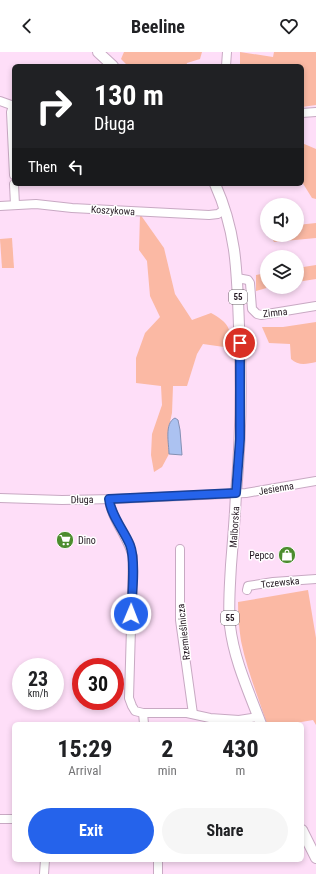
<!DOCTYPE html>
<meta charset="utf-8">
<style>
body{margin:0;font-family:"Roboto Condensed",sans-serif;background:#f6f6f6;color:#202124;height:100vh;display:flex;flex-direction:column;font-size:15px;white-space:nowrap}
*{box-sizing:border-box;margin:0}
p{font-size:13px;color:#757577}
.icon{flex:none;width:22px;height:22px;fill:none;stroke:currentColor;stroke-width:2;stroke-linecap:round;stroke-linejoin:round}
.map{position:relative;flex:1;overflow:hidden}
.drawer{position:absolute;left:12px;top:670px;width:292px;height:140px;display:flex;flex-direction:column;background:#fff;border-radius:6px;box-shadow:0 2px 6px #0003}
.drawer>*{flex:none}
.banner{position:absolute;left:12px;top:12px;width:292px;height:122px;border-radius:6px;box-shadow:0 2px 6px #0003;background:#202124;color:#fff;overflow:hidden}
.buttons{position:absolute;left:260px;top:146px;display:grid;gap:8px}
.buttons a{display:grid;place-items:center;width:44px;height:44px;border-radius:50%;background:#fff;box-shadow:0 2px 6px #0003;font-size:20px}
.speed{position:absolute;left:12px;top:606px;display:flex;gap:8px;font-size:20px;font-weight:700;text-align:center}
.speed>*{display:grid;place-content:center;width:52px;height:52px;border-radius:50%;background:#fff;box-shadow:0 2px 6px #0003;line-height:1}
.speed small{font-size:10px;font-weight:400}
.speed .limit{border:6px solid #d22;background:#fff;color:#111}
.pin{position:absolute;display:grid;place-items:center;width:34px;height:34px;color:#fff;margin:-17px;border:2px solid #fff;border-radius:50%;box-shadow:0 1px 4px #0007}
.me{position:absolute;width:44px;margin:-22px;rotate:1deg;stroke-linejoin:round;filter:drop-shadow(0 0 3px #0008)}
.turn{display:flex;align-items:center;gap:14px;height:84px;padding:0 16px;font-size:18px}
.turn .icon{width:52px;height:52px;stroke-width:2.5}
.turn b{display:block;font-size:28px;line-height:34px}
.then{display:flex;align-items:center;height:38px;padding:0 16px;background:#0003;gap:8px;font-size:15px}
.eta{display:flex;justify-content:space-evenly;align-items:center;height:68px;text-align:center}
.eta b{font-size:24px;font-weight:700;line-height:28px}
.button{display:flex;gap:8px;margin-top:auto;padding:8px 16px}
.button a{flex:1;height:46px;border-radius:24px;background:#2563eb;color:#fff;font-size:16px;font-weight:700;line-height:46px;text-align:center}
.button a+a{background:#f6f6f6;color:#202124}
header{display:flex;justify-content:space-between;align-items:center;height:52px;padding:0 16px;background:#fff;font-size:18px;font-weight:700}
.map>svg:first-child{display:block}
.green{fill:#fbb9a4}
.water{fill:#acc2f1;stroke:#8490b4}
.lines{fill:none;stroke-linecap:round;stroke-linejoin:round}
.minor-casing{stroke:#c8a9c3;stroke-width:10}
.major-casing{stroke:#c8a9c3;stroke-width:12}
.minor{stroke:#fff;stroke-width:8}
.major{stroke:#fff;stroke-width:10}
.route-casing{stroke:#184099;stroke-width:10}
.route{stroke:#2563eb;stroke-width:7}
.labels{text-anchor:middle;stroke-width:3;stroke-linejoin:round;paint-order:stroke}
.shield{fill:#fff;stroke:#686066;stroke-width:1}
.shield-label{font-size:9px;font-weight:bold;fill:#271c25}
.street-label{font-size:10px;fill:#271c25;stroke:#fff}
.poi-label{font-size:10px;fill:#271c25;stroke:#fff;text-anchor:start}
</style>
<header><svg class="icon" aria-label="back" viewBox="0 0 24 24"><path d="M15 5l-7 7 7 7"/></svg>Beeline<svg class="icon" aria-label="heart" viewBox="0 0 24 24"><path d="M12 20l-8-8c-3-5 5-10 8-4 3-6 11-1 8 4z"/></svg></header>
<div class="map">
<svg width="316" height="822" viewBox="0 0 316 822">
<rect width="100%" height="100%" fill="#fedef8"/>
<g class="green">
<polygon points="124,0 202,0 200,7 187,11 186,14 128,14 121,7"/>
<polygon points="240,0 273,5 274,0 316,0 316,53 302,55 302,14 240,14"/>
<polygon points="302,91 316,97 316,147 312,146 302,130"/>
<path d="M 140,162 L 164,196 L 175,242 L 192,268 L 211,261 C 229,271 231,276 231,296 L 203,292 L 197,302 L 187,334 L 173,334 L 172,361 L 168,379 L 169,402 L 162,415 L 154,420 L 151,403 L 152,382 L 162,353 L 161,334 L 136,331 L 136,306 L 145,281 L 160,265 L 150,244 L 147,209 L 139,198 Z"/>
<polygon points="316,171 316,186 274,190 270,183 297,183 297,173"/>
<polygon points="12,186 14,216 2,216 0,187"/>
<polygon points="316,213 316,227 297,230 297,216"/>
<polygon points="267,221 267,235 270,235 256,239 256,223"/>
<path d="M 316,270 L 316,310 C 307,312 298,314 291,307 L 290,292 L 269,291 L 262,275 L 283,275 Z"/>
<path d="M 308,538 L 316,586 L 316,673 L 313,668 L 290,672 L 267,672 C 258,645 247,618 241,589 C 239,576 238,563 238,550 Z"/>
</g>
<path class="water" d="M 175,366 L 178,368 L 180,378 L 182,403 L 169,402 C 169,392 164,371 175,366 Z"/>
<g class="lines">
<defs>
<g id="minor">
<polyline points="226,14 227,0"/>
<polyline points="0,49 14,54"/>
<polyline points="13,54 11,60 14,123"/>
<polyline points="302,61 316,60"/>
<polyline points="14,132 15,153"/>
<polyline points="0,154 36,152 72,156 209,163 218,162 225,157"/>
<polyline points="237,226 248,228 250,231 252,257 257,262 261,263 316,254"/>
<polyline points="0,446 62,448 115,447 246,441 316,429"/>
<path d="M 109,447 C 111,467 128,485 133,505 L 129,646 L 132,654 L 135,659 L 143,661 L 187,661 L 210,666 L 239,668 L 258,665"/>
<polyline points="180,497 180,568 193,662"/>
<polyline points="247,538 248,534 273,530 316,527"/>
<polyline points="143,661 144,672"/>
<polyline points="0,767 14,767"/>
<polyline points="44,822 45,808"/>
<polyline points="158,822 158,808"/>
</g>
<g id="major">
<polyline points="98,0 113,14"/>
<path d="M 215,132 C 237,181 237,221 239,274 C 242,330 241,385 236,441 C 235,465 233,489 231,513 C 230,533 228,554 230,574 C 234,608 249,640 261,672"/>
<polyline points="302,778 316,806"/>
</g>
</defs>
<use href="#minor" class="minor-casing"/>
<use href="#major" class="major-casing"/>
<use href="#minor" class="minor"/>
<use href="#major" class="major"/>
</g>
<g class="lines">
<defs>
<path id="route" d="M 131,562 C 132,544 136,508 130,493 C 124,478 111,464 109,447 L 236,441 L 240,387 L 240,291"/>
</defs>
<use href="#route" class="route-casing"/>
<use href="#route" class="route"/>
</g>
<defs>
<symbol id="supermarket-disc" viewBox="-11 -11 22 22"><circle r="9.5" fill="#4c8c2e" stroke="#fff"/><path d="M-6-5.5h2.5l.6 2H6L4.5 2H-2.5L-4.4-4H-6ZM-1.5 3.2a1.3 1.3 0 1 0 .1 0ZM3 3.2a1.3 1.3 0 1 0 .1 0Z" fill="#fff"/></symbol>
<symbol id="shop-disc" viewBox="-11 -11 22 22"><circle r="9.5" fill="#4c8c2e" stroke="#fff"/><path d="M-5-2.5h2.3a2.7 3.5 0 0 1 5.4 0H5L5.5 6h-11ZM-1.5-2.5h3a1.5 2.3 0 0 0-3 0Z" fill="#fff"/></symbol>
</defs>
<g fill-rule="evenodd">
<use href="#supermarket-disc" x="55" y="478" width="20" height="20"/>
<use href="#shop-disc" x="277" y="493" width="20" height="20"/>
</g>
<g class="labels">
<g class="shield">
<rect x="229" y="238" width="18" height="14" rx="3"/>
<rect x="221" y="559" width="18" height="14" rx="3"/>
</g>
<g class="shield-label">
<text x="238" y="248">55</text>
<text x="230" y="569">55</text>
</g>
<g class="street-label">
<text transform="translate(113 158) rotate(3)" y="4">Koszykowa</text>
<text transform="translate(275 260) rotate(-6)" y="4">Zimna</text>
<text transform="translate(276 436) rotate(-10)" y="4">Jesienna</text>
<text transform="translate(82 447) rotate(-1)" y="4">Długa</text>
<text transform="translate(234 475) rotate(-86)" y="4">Malborska</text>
<text transform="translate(280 530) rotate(-6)" y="4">Tczewska</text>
<text transform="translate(183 580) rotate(-96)" y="4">Rzemieślnicza</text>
</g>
<g class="poi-label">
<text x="78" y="492">Dino</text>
<text x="274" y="507" text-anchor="end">Pepco</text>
</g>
</g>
</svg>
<div class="buttons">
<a><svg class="icon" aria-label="sound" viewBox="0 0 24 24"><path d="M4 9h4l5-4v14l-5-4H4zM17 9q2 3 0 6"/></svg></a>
<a><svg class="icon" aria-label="layers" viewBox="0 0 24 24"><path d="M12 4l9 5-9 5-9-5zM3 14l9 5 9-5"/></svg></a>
</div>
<div class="speed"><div>23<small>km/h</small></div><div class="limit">30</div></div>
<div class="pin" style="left:240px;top:291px;background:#d93025"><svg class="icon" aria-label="arrive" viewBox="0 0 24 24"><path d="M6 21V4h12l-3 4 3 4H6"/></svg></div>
<svg class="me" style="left:131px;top:562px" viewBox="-20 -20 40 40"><circle r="17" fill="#2563eb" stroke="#fff" stroke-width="3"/><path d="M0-11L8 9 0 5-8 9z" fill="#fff"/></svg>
<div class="banner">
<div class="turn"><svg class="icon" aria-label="right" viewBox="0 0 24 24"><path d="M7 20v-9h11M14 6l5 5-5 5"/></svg><div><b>130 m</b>Długa</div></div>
<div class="then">Then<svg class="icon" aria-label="left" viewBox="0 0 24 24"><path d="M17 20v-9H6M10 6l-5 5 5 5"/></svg></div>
</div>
<section class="drawer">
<div class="eta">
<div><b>15:29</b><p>Arrival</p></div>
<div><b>2</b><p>min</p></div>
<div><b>430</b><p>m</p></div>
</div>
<div class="button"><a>Exit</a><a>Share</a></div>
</section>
</div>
